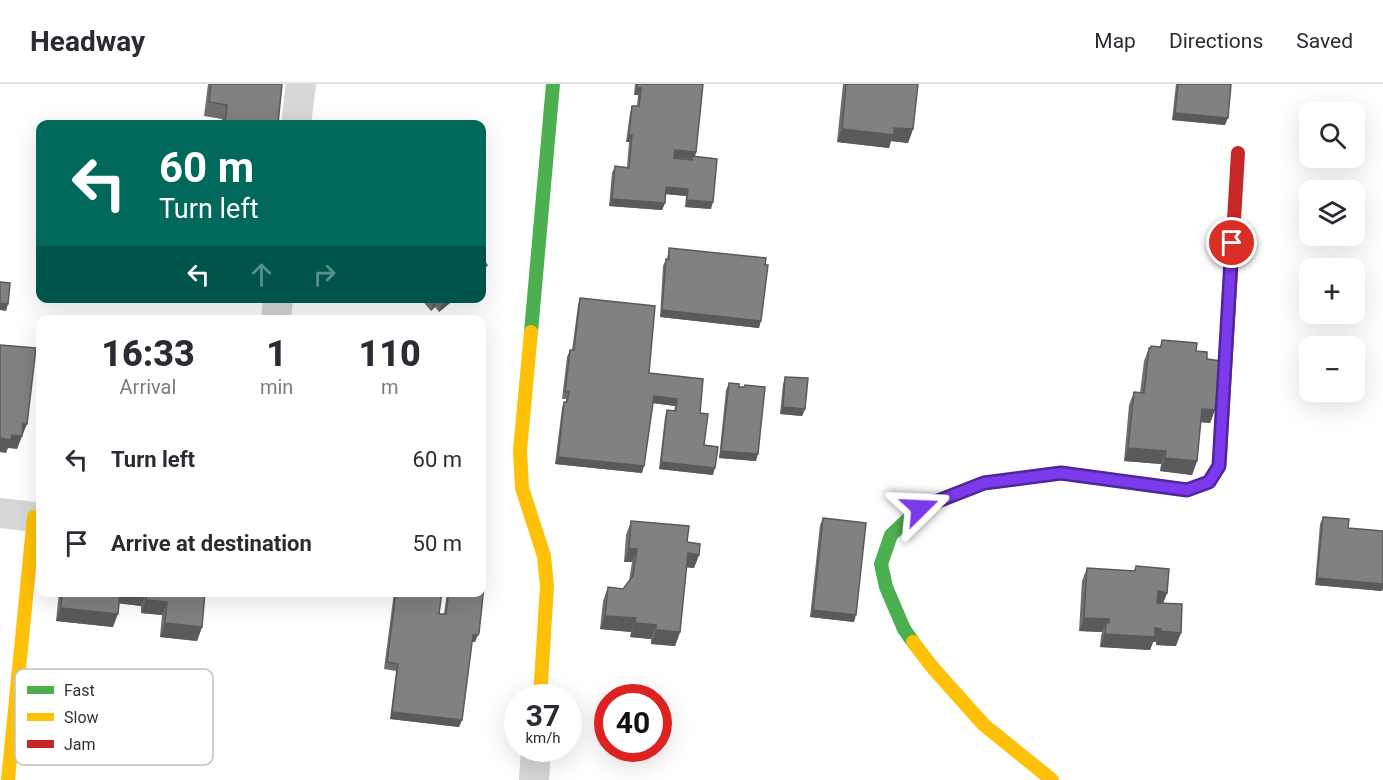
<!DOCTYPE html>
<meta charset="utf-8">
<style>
body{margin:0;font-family:Roboto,sans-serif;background:#f7f7f7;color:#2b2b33;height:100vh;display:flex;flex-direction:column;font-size:22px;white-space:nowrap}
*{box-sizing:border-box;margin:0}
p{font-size:20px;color:#7c7c81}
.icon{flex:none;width:33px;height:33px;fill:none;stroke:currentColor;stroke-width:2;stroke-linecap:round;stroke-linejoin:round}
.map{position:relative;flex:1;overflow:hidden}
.panel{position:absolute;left:36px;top:231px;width:450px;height:282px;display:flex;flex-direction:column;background:#fff;border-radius:12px;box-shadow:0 6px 24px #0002}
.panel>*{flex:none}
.top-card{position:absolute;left:36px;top:36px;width:450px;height:183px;border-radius:12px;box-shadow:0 6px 24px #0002;background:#00695c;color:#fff;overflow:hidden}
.tools{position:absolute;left:1299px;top:18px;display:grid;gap:12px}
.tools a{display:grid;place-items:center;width:66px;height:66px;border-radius:12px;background:#fff;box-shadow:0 6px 24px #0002;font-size:30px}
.speed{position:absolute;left:504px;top:600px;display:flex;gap:12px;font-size:30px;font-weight:700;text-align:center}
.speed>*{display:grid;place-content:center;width:78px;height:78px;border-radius:50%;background:#fff;box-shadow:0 6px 24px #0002;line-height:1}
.speed small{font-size:15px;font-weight:400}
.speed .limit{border:9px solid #d22;background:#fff;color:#111}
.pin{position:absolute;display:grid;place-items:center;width:51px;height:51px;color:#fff;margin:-26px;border:3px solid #fff;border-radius:50%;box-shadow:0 2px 6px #0007}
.me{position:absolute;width:66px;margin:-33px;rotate:69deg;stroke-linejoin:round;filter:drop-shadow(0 0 4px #0008)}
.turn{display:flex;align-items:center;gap:21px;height:126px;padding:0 24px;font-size:27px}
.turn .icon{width:78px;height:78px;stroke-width:2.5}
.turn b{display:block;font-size:42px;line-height:51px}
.lanes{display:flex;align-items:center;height:57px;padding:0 24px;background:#0003;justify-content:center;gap:30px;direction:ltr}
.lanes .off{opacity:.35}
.eta{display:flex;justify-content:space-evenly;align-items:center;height:102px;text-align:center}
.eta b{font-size:36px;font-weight:800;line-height:42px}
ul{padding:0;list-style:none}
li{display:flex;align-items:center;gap:18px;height:84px;padding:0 24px}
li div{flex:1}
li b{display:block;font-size:22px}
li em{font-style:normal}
header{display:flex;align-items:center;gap:36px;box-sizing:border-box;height:84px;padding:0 30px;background:#fff;border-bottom:2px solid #e1e1e2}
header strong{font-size:28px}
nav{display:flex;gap:33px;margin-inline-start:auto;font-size:21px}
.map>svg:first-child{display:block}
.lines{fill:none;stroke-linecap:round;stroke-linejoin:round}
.street{stroke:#d7d7d7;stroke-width:30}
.fast{stroke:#4caf50;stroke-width:14}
.slow{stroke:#ffc107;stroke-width:14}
.jam{stroke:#c62828;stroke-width:14}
.wall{fill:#6f6f6f;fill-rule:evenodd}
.shaded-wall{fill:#5a5a5a}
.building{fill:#818181;stroke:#5a5a5a;stroke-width:1.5}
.route-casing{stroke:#51269a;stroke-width:15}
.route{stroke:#7c3aed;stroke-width:10}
.key{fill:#fff;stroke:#c2c2c2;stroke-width:1.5}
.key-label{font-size:16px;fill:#333}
</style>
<header>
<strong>Headway</strong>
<nav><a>Map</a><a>Directions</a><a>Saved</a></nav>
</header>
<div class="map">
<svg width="1383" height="696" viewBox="0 0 1383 696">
<rect width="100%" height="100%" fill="#fff"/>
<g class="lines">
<g class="street">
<polyline points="296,40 301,0"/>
<polyline points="276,236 278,214"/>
<polyline points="0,429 34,433"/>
<polyline points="534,696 536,664"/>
</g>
<g class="fast">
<polyline points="531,248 553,0"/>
<polyline points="913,558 904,545 886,503 881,480 891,451 920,424 984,399 1061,389 1187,406 1209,398 1219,382 1220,369"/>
</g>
<g class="slow">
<polyline points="531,248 520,366 522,404 544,472 547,502 540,614"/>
<polyline points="913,558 933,584 984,641 1052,696"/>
<polyline points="8,696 34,433 40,434"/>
</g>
<polyline class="jam" points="1220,369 1238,69"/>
</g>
<g class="wall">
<polygon points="208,0 282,0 278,40 221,40 222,35 204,32"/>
<path d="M 635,0 L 703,0 L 696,68 L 695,73 L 711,125 L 685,123 L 686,112 L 666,110 L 665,119 L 662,126 L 609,122 L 612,89 L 615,82 L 627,83 L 629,58 L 626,58 L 630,29 L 632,22 L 637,22 L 638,11 L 634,11 ZM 674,74 L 691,75 L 691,76 Z"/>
<polygon points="843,0 918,0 913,45 908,59 891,57 889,64 837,58"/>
<polygon points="1176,0 1231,0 1225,41 1172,36"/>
<polygon points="669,164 765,181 759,244 660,233 663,182 666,175 667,175"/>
<polygon points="420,214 456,214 439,228 435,223 431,227"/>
<polygon points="580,214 649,289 700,329 704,361 713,391 659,385 665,333 667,326 674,327 675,322 653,319 642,389 555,380 562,324 564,318 566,318 566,315 562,315 567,273 570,266 572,266 578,221"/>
<polygon points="1162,256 1196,267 1207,275 1215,326 1210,339 1201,338 1197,377 1192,391 1160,387 1161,380 1124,377 1129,321 1134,308 1140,309 1144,277 1149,264 1150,264 1151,262 1160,263"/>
<polygon points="785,293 805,325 802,332 780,330 783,300"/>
<polygon points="729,299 739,303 744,303 745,301 756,377 719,374 726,306"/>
<polygon points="1323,433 1348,444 1382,507 1315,501 1320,440"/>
<polygon points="823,434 854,538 810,533 820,441"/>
<polygon points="631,437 687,458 699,471 694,484 686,483 680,548 675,562 651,560 651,555 630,553 631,548 600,545 603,517 608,503 623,505 629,497 632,478 624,478 626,451"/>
<polygon points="1136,482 1167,509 1163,519 1176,562 1156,561 1156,558 1153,558 1150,566 1100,563 1101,552 1102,548 1079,547 1082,497 1087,484 1134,487"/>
<polygon points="59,508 205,508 202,543 197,557 160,553 162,531 141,529 141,522 119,519 113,543 56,537"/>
<polygon points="394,508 442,508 439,530 444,530 447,508 482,508 475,558 472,558 462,636 459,643 390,635 396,587 384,585"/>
</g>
<g class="shaded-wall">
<polygon points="637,4 641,4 638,11 634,11"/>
<polygon points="1175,29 1228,34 1225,41 1172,36"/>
<polygon points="894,44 913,45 908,59 891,57 889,64 837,58 842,45"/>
<polygon points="629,51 632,51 629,58 626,58"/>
<polygon points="675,66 696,68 694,75 692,72 691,75 673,73"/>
<polygon points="666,103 688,105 686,112 664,110"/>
<polygon points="612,115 665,119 662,126 609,122"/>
<polygon points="687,116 713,118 711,125 685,123"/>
<polygon points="487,181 482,194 482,185"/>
<polygon points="435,214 438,214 435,223 431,227"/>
<polygon points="456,214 439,228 444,215"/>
<polygon points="0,219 8,220 6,227 0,226"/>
<polygon points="662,226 761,237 759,244 660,233"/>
<polygon points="654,312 677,315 675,322 652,319"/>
<polygon points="783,323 805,325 802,332 780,330"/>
<polygon points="1202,325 1215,326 1210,339 1197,338"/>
<polygon points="23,340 27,340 17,365 8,364 6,369 0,368 0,354 12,351"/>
<polygon points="1128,364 1166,367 1161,380 1124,377"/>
<polygon points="721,367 758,370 756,377 719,374"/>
<polygon points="558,373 644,382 642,389 555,380"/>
<polygon points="1165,374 1197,377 1192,391 1160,387"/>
<polygon points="661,378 715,384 713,391 659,385"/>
<polygon points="629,465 637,465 632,478 624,478"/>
<polygon points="688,469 699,471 694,484 683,483"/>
<polygon points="1317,494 1383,500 1383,505 1382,507 1315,501"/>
<polygon points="1158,507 1167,509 1162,522 1153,521"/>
<polygon points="119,508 146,508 141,522 115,519"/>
<polygon points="146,516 167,518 162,531 141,529"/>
<polygon points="61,524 118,530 113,543 56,537"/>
<polygon points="813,526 856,531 854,538 810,533"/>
<polygon points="605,532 636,534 631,548 600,545"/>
<polygon points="1084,534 1109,535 1105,546 1106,539 1102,548 1079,547"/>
<polygon points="165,539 202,543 197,557 160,553"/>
<polygon points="635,539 656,541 651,555 630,553"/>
<polygon points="1155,544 1161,545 1156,558 1153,558 1150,566 1100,563 1105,550"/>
<polygon points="656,546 680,548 675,562 651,560"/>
<polygon points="1160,547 1181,549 1176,562 1156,561"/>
<polygon points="473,551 478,551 475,558 470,558"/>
<polygon points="392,628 462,636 459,643 390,635"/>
</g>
<g class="building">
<polygon points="211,0 282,0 278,40 225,40 227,21 209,18"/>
<polygon points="637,0 703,0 696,68 675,66 674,74 692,76 692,72 717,75 713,118 687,116 688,105 666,103 665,119 612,115 615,82 629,84 632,51 629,51 632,22 639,22 641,4 637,4"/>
<polygon points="846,0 918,0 913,45 894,44 894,51 842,45"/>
<polygon points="1178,0 1231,0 1228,34 1175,29"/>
<polygon points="669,164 766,174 765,181 768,181 761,237 662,226 666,175 669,176"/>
<polygon points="482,174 487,181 482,185"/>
<polygon points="0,198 10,199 8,220 0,219"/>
<polygon points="580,214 655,222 649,289 703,295 700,329 708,330 704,361 718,363 715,384 661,378 667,326 676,327 677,315 654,312 644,382 558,373 564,318 567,318 569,308 565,308 570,266 574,266"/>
<polygon points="1162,256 1197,259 1196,267 1207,268 1207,275 1221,277 1215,326 1202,325 1197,377 1165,374 1166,367 1128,364 1134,308 1144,309 1149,264 1151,264 1151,262 1161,263"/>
<polygon points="0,261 36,264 27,340 23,340 22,352 12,351 11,356 0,354"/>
<polygon points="785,293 808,294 805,325 783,323"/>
<polygon points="729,299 739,300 739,303 744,303 745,301 765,303 758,370 721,367"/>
<polygon points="1323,433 1349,435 1348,444 1383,447 1383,500 1317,494"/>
<polygon points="823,434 866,439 856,531 813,526"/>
<polygon points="631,437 689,442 687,458 700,460 699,471 688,469 680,548 656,546 656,541 635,539 636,534 605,532 608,503 623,505 633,492 637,465 629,465"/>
<polygon points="1136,482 1169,485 1167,509 1158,507 1157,519 1182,520 1181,549 1160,547 1161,545 1155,544 1155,553 1105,550 1106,539 1109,539 1109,535 1084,534 1087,484 1135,487"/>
<polygon points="482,501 484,502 479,549 478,551 473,551 462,636 392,628 398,580 387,578 396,508 442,508 439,530 446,530 449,508 482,508"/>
<polygon points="62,508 120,508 118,530 61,524"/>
<polygon points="146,508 205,508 202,543 165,539 167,518 146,516"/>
</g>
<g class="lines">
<defs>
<polyline id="route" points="920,424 984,399 1061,389 1187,406 1209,398 1219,382 1232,159"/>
</defs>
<use href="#route" class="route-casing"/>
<use href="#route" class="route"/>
</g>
<rect x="15" y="585" width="198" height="96" rx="9" class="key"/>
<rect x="27" y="602" width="27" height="8" fill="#4caf50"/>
<rect x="27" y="629" width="27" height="8" fill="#ffc107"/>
<rect x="27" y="656" width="27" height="8" fill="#c62828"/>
<g class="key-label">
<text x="64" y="612">Fast</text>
<text x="64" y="639">Slow</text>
<text x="64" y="666">Jam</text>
</g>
</svg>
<div class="tools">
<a><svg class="icon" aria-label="search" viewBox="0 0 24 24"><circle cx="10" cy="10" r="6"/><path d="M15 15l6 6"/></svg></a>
<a><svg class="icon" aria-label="layers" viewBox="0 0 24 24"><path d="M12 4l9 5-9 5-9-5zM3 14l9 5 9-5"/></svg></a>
<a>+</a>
<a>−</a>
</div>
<div class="speed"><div>37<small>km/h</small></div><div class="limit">40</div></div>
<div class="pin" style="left:1232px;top:159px;background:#d93025"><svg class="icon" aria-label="arrive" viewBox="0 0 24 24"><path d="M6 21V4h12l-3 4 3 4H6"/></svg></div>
<svg class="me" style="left:920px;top:424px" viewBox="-20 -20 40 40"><path d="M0-17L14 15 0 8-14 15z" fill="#7c3aed" stroke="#fff" stroke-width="4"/></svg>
<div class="top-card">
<div class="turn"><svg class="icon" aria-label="left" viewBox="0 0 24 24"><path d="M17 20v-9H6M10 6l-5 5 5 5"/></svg><div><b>60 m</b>Turn left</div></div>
<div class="lanes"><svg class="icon" aria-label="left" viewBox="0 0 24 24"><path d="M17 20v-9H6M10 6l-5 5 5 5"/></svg><svg class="icon off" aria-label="ahead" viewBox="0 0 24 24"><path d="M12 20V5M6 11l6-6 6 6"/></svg><svg class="icon off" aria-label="right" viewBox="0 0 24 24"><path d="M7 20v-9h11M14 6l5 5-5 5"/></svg></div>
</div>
<section class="panel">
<div class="eta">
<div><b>16:33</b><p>Arrival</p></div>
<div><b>1</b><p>min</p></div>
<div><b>110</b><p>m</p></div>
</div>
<ul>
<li><svg class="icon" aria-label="left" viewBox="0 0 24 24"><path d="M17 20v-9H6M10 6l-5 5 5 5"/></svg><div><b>Turn left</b></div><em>60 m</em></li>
<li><svg class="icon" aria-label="arrive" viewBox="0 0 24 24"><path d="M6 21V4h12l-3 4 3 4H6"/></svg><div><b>Arrive at destination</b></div><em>50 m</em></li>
</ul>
</section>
</div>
